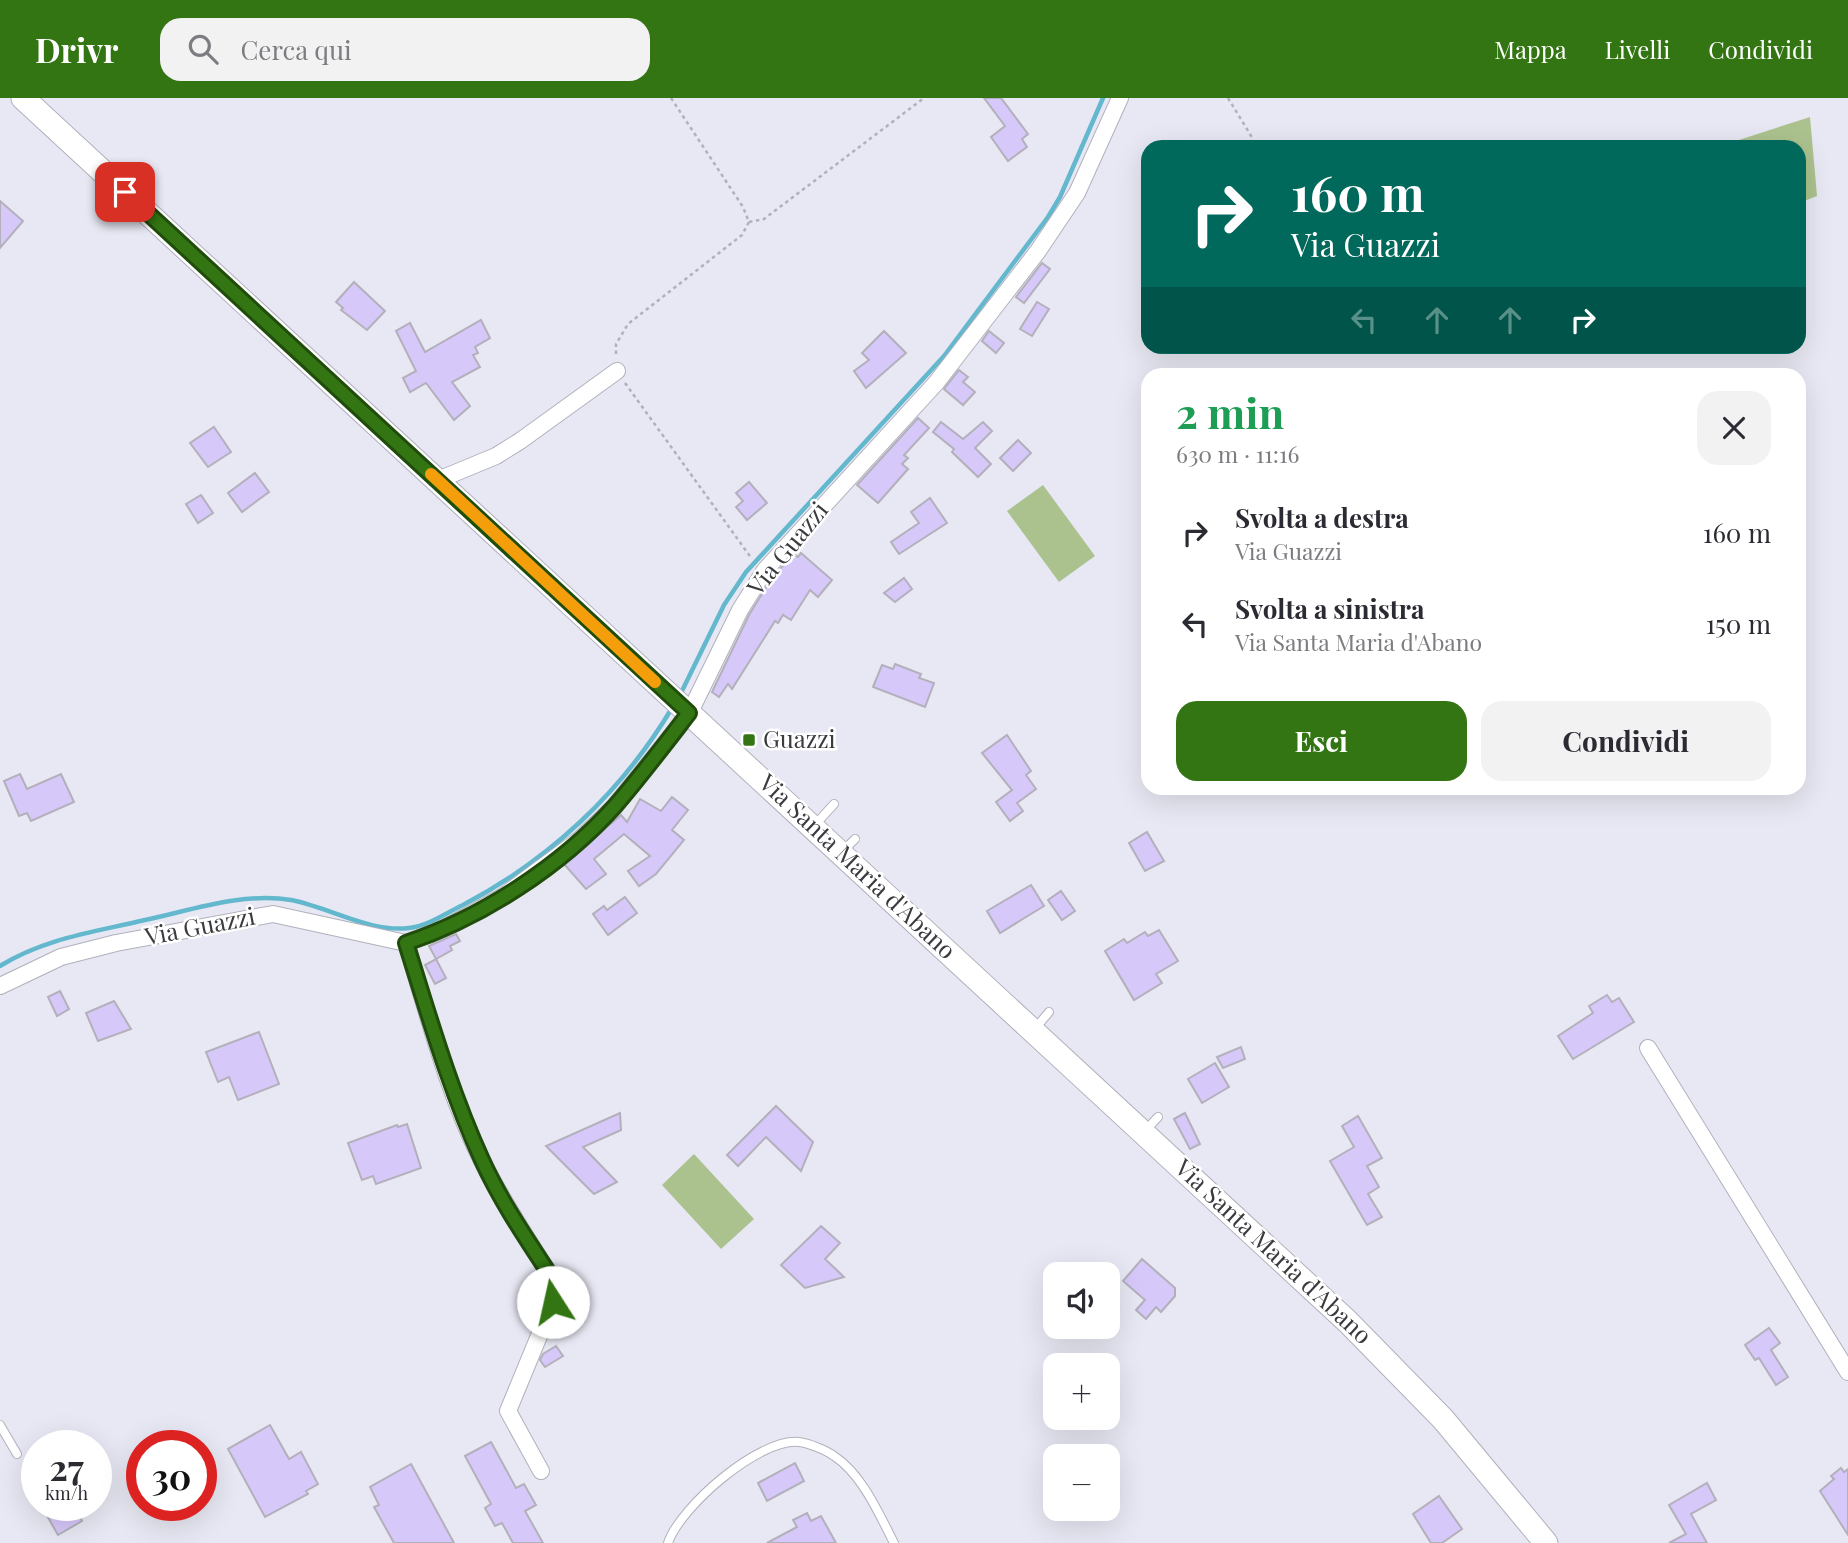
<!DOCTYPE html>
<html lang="it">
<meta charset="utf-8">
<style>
body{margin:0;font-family:"Playfair Display",serif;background:#f2f2f3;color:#2b2b33;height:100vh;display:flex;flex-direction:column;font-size:26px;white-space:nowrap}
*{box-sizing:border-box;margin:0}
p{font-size:23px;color:#7c7c81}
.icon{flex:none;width:38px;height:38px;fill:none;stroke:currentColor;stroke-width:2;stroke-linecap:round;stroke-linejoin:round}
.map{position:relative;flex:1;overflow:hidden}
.panel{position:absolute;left:1141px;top:270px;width:665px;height:427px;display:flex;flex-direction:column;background:#fff;border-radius:21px;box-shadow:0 7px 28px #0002}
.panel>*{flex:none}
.guide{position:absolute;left:1141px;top:42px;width:665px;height:214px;border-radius:21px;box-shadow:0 7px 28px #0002;background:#00695c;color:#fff;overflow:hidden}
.fabs{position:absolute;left:1043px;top:1164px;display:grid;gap:14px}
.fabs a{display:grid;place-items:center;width:77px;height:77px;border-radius:14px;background:#fff;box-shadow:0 7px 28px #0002;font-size:35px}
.speed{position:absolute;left:21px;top:1332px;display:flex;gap:14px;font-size:35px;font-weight:700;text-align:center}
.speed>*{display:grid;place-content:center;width:91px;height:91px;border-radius:50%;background:#fff;box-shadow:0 7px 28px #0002;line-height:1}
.speed small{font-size:18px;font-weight:400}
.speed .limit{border:10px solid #d22;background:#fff;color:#111}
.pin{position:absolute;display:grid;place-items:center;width:60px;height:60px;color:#fff;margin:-30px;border-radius:14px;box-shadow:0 4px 10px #0006}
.me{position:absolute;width:77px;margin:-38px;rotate:350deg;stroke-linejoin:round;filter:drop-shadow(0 0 5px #0008)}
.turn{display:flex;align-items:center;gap:24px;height:147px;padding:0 35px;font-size:32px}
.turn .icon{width:91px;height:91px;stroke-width:2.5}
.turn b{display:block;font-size:49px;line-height:60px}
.lanes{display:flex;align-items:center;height:66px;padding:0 35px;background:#0003;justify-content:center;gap:35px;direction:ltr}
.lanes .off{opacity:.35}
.round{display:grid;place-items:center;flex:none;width:74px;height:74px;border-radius:21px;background:#f2f2f3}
.summary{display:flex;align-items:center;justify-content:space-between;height:119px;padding:0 35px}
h1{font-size:42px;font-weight:700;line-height:52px;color:#1e9e55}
.primary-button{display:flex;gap:14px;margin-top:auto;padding:14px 35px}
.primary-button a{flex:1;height:80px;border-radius:21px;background:#327512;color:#fff;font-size:28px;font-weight:700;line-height:80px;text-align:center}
.primary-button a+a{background:#f2f2f3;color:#2b2b33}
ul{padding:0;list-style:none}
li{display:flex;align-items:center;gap:21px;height:91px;padding:0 35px}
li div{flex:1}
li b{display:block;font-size:26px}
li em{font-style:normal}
header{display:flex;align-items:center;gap:42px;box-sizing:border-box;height:98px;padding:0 35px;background:#327512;color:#fff}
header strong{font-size:33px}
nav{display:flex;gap:38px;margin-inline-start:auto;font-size:24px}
.search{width:490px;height:63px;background:#f2f2f3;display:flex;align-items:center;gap:18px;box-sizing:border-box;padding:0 24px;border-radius:21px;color:#7c7c81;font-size:26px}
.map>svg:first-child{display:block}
.green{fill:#acc28e}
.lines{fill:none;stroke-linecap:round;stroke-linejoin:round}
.stream{stroke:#63b8ce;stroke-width:4.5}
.building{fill:#d7c8fa;stroke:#b3b0bb;stroke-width:2}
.lane-casing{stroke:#b0b1bc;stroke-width:10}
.street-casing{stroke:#b0b1bc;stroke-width:18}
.secondary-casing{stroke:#b0b1bc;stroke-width:25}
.path{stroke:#b1b1bb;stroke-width:2.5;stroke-dasharray:3.5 3.5;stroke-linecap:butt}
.lane{stroke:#fff;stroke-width:8}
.street{stroke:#fff;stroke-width:16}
.secondary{stroke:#fff;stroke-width:23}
.route-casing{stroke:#204c0c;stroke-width:18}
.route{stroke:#327512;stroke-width:12}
.slow{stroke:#f59e0b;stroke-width:12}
.poi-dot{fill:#327512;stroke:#fff;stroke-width:2.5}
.labels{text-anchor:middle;stroke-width:5;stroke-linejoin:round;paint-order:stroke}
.street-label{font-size:24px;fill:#3a3a3f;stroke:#fff}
.poi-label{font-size:24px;fill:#3a3a3f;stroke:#fff;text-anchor:start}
</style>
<header>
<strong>Drivr</strong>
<div class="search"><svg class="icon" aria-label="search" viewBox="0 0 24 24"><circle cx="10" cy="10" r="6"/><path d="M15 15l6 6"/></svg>Cerca qui</div>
<nav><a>Mappa</a><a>Livelli</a><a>Condividi</a></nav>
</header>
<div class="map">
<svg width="1848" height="1445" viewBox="0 0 1848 1445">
<rect width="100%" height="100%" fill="#e7e8f3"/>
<g class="green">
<polygon points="1810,19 1817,98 1799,105 1799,49 1717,49"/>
<polygon points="1043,387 1095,458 1059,484 1007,413"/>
<polygon points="694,1056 754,1121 721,1151 662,1087"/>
</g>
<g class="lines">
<g class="stream">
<polyline points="680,597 724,507 746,474 944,258 1048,119 1060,99 1103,0"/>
<path d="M 0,868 C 45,840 95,834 145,822 C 192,812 243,794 291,802 C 329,809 370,835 409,830 C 428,828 446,815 463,807 C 549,762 621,695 672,610"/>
</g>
</g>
<g class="building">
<polygon points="984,0 1001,0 1028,36 1022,41 1027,49 1008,63 991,39 1005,28"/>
<polygon points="0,103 23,123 0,150"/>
<polygon points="1042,165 1050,171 1024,205 1016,199"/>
<polygon points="354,184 385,213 367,232 341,212 343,210 336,204"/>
<polygon points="1037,204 1049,211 1032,238 1020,231"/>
<polygon points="481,222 490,240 475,249 478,255 473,257 480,269 452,284 470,308 454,322 426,285 410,294 403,280 416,273 396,233 410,225 425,254"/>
<polygon points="884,233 906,255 866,290 854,273 869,262 862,255"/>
<polygon points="989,233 1004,245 996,255 982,243"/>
<polygon points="959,272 968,279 963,284 975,294 963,307 944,291"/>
<polygon points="918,320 929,330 904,357 908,360 902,366 908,371 878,405 857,387"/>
<polygon points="941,324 963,341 983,324 992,333 975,350 991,366 978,379 952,354 954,351 933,334"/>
<polygon points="214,329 231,354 208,369 190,345"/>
<polygon points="1018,342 1031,355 1013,373 1000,360"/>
<polygon points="255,375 269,394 242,414 228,395"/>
<polygon points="749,384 767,405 747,422 736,409 743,403 736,395"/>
<polygon points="201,397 213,415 198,425 186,406"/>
<polygon points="930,400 947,425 899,456 891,444 919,425 911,414"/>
<polygon points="801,455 832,482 818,499 810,492 791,522 783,517 778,525 775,523 732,591 728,586 719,599 712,594 749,517 773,478 794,456 798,459"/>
<polygon points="904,480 912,491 895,504 884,495"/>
<polygon points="895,566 921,576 919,580 934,585 925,609 873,589 882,567 893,571"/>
<polygon points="1007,637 1031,673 1026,677 1036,691 1017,705 1023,713 1010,723 996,704 1012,692 982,655"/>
<polygon points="20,676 27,691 61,676 74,704 31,723 27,715 19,718 4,683"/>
<polygon points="672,699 688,712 672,732 684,742 656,776 639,788 628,773 650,758 624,736 594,761 606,776 586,791 564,766 621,717 627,724 640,701 661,713"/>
<polygon points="1147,734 1164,763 1145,773 1129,745"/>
<polygon points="1031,787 1044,808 1000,835 987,813"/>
<polygon points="1061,793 1075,813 1062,822 1048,802"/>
<polygon points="625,799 637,815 608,837 593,816 604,808 607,812"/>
<polygon points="1159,832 1178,863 1156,876 1162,885 1134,902 1105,853 1124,841 1127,845 1145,834 1148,838"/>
<polygon points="456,836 460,843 450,848 452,852 436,861 429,848"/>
<polygon points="436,861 446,880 435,886 425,867"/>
<polygon points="60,893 69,911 57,918 48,899"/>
<polygon points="1607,897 1612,904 1619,900 1634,924 1573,961 1558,938 1593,915 1589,908"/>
<polygon points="114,903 131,931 98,943 86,915"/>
<polygon points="259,934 279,986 238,1002 229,979 218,984 206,954"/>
<polygon points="1241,949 1245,961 1223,970 1217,959"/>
<polygon points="1215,965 1229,989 1202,1005 1188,981"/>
<polygon points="776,1008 813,1044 801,1073 766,1039 738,1068 727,1057"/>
<polygon points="620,1015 621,1032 583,1049 617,1084 594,1096 546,1048"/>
<polygon points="1185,1015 1200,1046 1190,1051 1174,1021"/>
<polygon points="1358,1018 1382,1060 1367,1068 1379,1089 1368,1096 1382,1119 1367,1127 1330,1063 1354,1049 1342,1028"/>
<polygon points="407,1026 421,1070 376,1086 373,1078 362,1082 348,1045 397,1027 398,1029"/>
<polygon points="821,1128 840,1145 825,1161 844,1179 805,1190 781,1167"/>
<polygon points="1142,1161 1175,1190 1175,1198 1161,1214 1156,1209 1146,1221 1136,1212 1145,1202 1123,1183"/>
<polygon points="1769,1230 1780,1245 1771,1252 1788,1279 1776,1287 1759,1260 1755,1262 1745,1247"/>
<polygon points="556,1248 563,1258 545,1269 540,1262 543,1256"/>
<polygon points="270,1327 289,1361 301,1354 318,1386 306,1393 308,1396 265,1419 228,1351"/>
<polygon points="491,1344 516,1390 524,1386 536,1407 525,1413 543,1445 513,1445 502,1425 495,1428 485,1410 491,1406 465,1358"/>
<polygon points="795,1365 804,1383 767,1403 758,1385"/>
<polygon points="411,1366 454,1445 394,1445 374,1409 379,1407 370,1389"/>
<polygon points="1841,1370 1844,1374 1848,1371 1848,1437 1820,1393 1834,1381 1831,1378"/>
<polygon points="1707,1385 1716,1402 1691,1416 1707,1445 1669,1445 1686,1436 1669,1407"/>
<polygon points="1439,1398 1462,1431 1442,1445 1431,1445 1413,1416"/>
<polygon points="41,1407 73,1407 82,1423 58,1437"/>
<polygon points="807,1415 811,1423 821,1418 836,1445 767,1445 797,1429 793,1422"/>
</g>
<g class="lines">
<defs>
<g id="lane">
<polyline points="815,727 834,706"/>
<polyline points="843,753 855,741"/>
<polyline points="1034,932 1049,914"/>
<polyline points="1145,1033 1158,1019"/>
<polyline points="0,1327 17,1356"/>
<path d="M 668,1445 C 680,1409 759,1340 799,1344 C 808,1345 826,1352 834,1358 C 862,1376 879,1416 894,1445"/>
</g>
<g id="street">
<polyline points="438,382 496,358 520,343 617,273"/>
<path d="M 406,845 C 429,919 448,997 484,1067 C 506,1109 531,1147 556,1186 L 553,1204 L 508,1313 L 541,1373"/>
<polyline points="0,888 61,859 116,845 273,816 406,845 443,831 502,799 579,742 614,709 689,616 740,512 765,472 936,285 1038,153 1077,95 1120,0"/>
<polyline points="1648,950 1848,1274"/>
</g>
<polyline id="secondary" points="23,0 1348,1224 1443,1321 1546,1445"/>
</defs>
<use href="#lane" class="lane-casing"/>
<use href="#street" class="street-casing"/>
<use href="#secondary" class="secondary-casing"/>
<g class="path">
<polyline points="1228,0 1253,41 1251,49"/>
<polyline points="749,124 764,121 924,0"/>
<polyline points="616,256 616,246 628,226 742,137 749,124 743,109 671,0"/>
<polyline points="625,285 752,461"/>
</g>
<use href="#lane" class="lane"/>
<use href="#street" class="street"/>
<use href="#secondary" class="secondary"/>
</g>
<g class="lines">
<defs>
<path id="route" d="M 125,94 L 689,615 C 665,646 641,678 615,708 C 561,768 483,819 406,845 C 429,918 450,992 482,1062 C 502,1106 530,1146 556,1186 L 553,1204"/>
</defs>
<use href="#route" class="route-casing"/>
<use href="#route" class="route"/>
<polyline class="slow" points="431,376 655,584"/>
</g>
<rect class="poi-dot" x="742" y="635" width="14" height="14" rx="3.5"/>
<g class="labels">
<g class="street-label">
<text transform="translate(788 451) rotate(-51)" y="8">Via Guazzi</text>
<text transform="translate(857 769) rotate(43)" y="8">Via Santa Maria d'Abano</text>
<text transform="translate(200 829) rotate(-11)" y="8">Via Guazzi</text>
<text transform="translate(1273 1154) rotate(43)" y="8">Via Santa Maria d'Abano</text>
</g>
<g class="poi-label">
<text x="763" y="650">Guazzi</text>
</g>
</g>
</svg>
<div class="fabs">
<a><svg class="icon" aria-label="sound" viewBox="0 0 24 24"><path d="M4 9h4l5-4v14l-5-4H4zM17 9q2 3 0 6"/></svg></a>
<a>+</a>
<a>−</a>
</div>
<div class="speed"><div>27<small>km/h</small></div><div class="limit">30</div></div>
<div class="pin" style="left:125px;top:94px;background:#d93025"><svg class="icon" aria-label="arrive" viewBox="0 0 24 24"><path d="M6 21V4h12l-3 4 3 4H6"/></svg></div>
<svg class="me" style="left:553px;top:1204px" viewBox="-20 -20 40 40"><circle r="19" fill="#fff"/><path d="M0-13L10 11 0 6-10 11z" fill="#327512"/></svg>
<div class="guide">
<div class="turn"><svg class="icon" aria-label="right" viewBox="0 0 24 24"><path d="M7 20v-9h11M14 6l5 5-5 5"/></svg><div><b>160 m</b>Via Guazzi</div></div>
<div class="lanes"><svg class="icon off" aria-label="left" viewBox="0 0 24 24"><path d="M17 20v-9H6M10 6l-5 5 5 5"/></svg><svg class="icon off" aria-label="ahead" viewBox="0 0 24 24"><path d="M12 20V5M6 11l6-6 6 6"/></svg><svg class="icon off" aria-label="ahead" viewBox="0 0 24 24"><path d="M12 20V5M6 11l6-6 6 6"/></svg><svg class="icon" aria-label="right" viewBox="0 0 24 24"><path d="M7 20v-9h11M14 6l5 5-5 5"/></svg></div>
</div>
<section class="panel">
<div class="summary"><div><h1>2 min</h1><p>630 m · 11:16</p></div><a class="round"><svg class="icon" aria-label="close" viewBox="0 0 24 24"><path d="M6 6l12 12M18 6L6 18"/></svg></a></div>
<ul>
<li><svg class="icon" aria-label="right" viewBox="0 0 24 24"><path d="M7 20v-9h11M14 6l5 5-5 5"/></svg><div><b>Svolta a destra</b><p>Via Guazzi</p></div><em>160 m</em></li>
<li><svg class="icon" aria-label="left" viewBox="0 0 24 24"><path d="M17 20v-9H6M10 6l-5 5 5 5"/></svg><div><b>Svolta a sinistra</b><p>Via Santa Maria d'Abano</p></div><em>150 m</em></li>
</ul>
<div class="primary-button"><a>Esci</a><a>Condividi</a></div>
</section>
</div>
